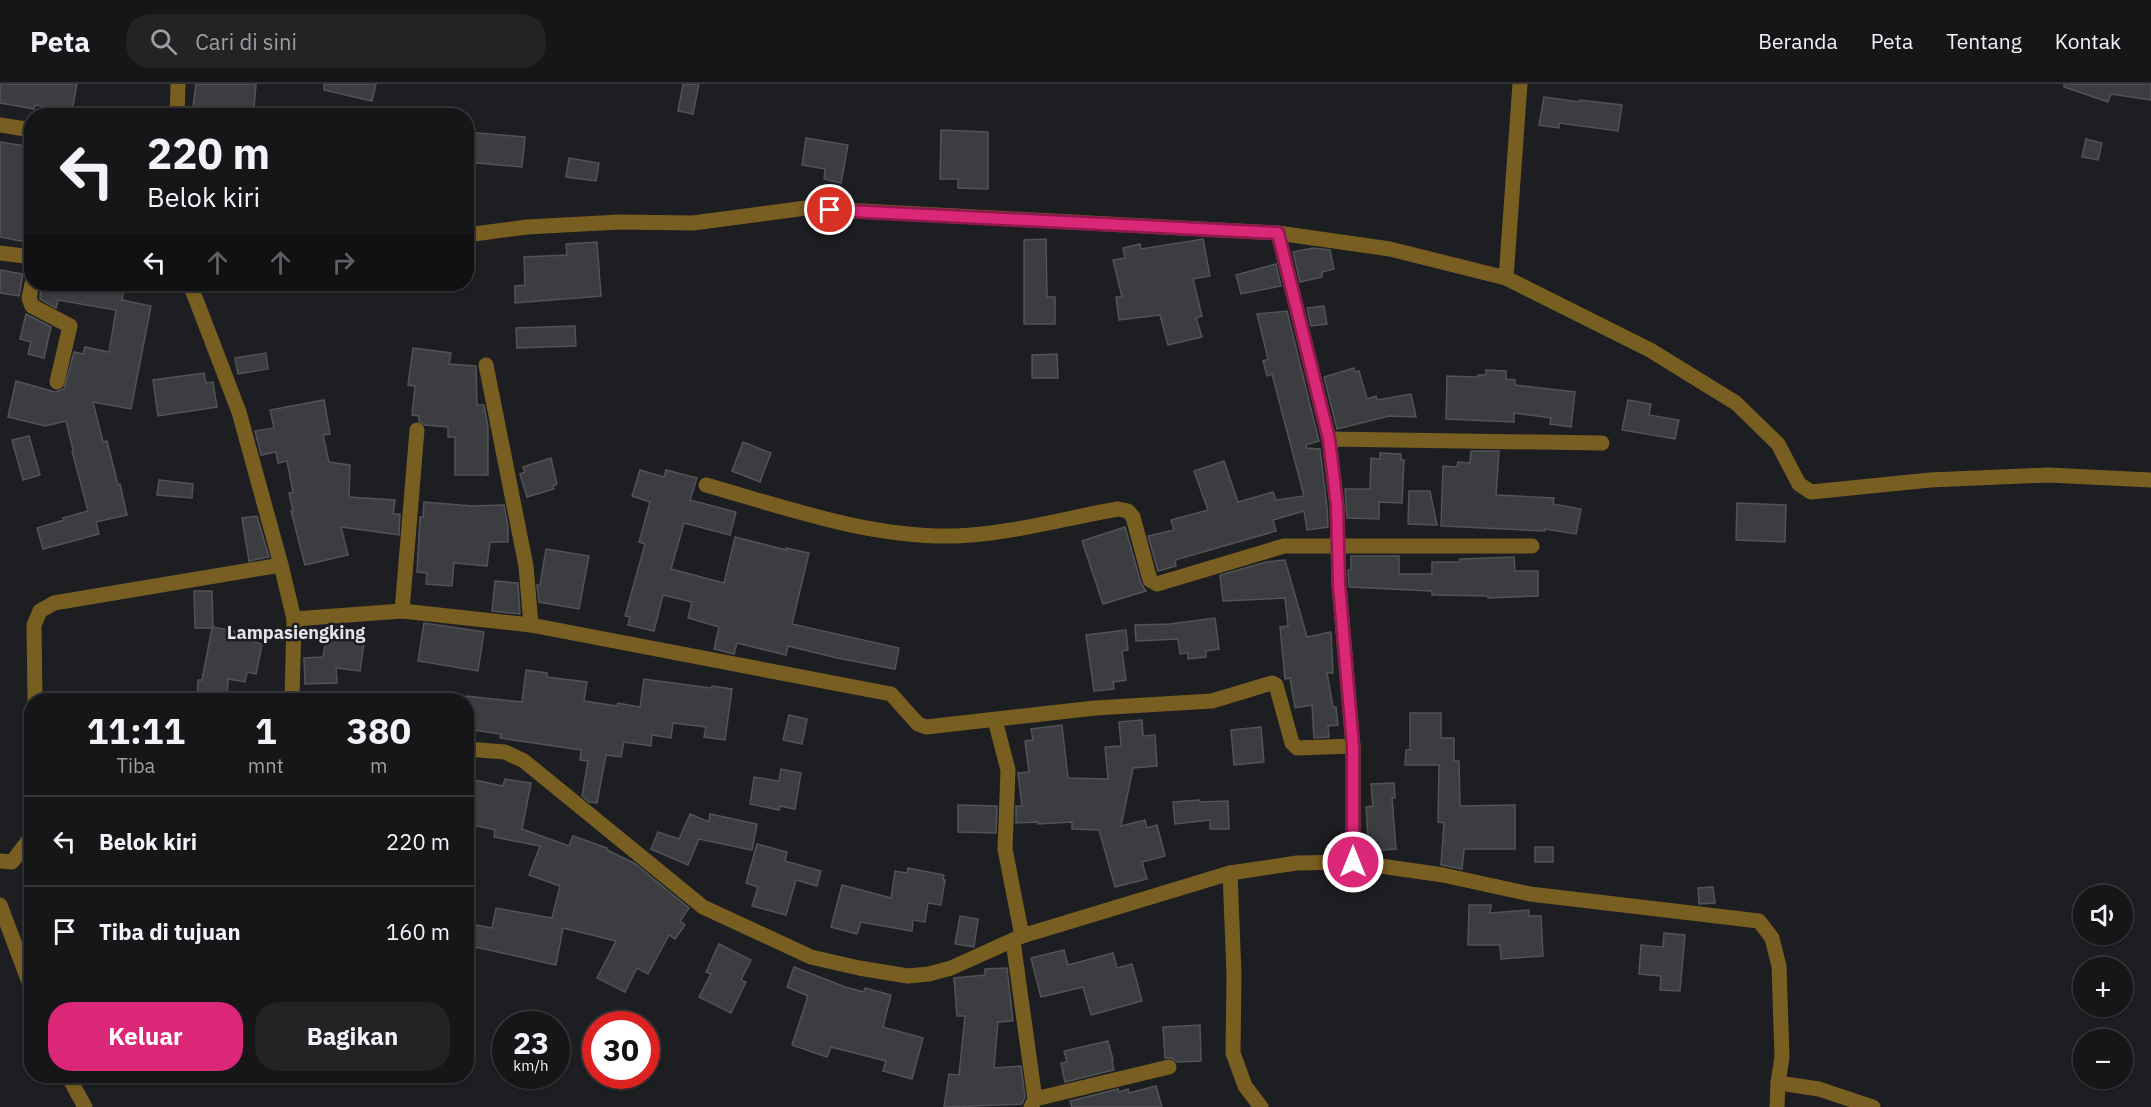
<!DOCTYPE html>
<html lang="id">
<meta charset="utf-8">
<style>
body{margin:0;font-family:"IBM Plex Sans",sans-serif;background:#232326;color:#f1f3f6;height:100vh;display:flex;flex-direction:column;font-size:22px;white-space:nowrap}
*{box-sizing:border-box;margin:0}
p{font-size:20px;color:#9e9fa2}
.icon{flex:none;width:33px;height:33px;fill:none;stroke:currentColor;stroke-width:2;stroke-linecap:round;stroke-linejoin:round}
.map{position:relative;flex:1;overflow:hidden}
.panel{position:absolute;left:24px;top:609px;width:450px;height:390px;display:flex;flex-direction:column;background:#161619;border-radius:24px;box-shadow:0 2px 4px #0004,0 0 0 2px #353538}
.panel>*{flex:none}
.top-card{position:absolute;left:24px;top:24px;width:450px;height:183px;border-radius:24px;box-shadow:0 2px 4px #0004,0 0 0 2px #353538;background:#161619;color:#f1f3f6;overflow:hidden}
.controls{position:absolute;left:2073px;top:801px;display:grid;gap:12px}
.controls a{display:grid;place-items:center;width:60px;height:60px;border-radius:50%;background:#161619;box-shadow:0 2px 4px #0004,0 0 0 2px #353538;font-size:30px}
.speed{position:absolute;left:492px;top:927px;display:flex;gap:12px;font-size:30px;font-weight:700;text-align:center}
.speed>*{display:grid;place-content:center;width:78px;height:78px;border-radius:50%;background:#161619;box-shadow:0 2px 4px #0004,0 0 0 2px #353538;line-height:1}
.speed small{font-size:15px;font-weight:400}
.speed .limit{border:9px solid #d22;background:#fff;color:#111}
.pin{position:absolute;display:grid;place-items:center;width:51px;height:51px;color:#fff;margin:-26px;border:3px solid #fff;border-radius:50%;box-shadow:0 2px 6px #0007}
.me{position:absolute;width:66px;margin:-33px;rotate:0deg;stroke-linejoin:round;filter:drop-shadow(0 0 4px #0008)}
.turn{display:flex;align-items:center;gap:21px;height:126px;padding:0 24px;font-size:27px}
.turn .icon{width:78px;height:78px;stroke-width:2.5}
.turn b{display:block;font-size:42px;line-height:51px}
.lanes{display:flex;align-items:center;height:57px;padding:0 24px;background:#0003;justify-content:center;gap:30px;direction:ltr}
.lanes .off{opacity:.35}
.eta{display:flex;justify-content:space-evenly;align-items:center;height:102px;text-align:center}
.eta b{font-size:36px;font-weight:700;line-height:42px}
.button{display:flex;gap:12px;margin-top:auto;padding:12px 24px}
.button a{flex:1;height:69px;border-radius:24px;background:#db2777;color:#fff;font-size:24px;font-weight:700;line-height:69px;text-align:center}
.button a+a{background:#232326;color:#f1f3f6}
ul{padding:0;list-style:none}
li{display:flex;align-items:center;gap:18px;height:90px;padding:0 24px;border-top:2px solid #353538}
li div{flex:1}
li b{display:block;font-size:22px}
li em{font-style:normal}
header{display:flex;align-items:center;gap:36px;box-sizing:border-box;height:84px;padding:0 30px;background:#161619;border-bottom:2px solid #353538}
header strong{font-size:28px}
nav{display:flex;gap:33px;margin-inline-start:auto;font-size:21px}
.search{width:420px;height:54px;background:#232326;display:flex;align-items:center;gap:15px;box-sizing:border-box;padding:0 21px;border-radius:24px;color:#9e9fa2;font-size:22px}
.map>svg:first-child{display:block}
.building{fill:#3b3d40;stroke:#525357;stroke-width:1.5}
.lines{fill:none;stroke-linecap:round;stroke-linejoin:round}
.street{stroke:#785e21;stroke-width:15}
.route-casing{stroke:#8e194d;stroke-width:15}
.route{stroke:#db2777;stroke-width:10}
.labels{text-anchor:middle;stroke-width:5;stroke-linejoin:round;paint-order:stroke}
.quarter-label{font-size:18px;font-weight:bold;fill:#e1e3e8;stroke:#1d1e21}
</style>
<header>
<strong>Peta</strong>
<div class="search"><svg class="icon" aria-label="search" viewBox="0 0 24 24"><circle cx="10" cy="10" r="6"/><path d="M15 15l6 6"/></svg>Cari di sini</div>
<nav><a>Beranda</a><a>Peta</a><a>Tentang</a><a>Kontak</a></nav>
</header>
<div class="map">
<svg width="2151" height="1023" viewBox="0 0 2151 1023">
<rect width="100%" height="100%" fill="#1d1e21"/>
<g class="building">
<polygon points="0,0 77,0 72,27 35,21 34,25 0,19"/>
<polygon points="196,0 256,0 254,25 232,23 232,28 193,23"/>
<polygon points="324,0 376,0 372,17 324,6"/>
<polygon points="683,0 699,0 693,30 678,27"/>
<polygon points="2064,0 2151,0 2151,16 2111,10 2108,18 2064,3"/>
<polygon points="1544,13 1580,18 1580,16 1622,21 1618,47 1559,39 1559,44 1539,41"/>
<polygon points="941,46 988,48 988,105 958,104 958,95 940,95"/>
<polygon points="466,48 525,53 522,83 466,78"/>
<polygon points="806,54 848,61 841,99 824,95 825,85 802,81"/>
<polygon points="2086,55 2102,59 2098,76 2082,73"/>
<polygon points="0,58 32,63 32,159 0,153"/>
<polygon points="569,74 599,79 596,97 566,93"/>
<polygon points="1046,155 1047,213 1055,213 1055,240 1024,240 1024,156"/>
<polygon points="1203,155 1210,192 1193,195 1202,232 1196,234 1202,253 1168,261 1160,231 1119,236 1116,213 1122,213 1113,176 1125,174 1123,164 1140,160 1141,165"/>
<polygon points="597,158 601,212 515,219 515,202 525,201 524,173 567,171 566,160"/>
<polygon points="1313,164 1330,166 1334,185 1322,188 1322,193 1300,198 1293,168"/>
<polygon points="1276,180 1281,202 1241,210 1236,191"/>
<polygon points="0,186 23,190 19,212 0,209"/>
<polygon points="41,200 125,200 122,216 151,222 131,325 93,318 103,358 107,357 118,401 120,400 127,431 96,438 99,450 43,465 37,444 64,436 63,434 88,427 72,367 73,366 66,337 45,342 8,333 16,297 55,308 64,305 74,268 83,270 85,263 109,268 116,226 58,216 56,224 40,215"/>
<polygon points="1324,222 1327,240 1311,242 1307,224"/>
<polygon points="1287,227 1319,357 1306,361 1306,364 1320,365 1327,423 1328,443 1307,446 1304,427 1273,436 1276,447 1175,476 1176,482 1158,487 1148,452 1174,446 1171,436 1208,426 1194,387 1224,377 1238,418 1273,408 1276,416 1304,412 1272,290 1267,292 1263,277 1268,275 1257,230"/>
<polygon points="26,230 51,243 44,274 28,270 31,258 20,255"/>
<polygon points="575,242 576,262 517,264 516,244"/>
<polygon points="413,264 451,269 449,280 476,282 477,321 484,321 488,343 488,391 455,391 455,353 448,353 448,343 425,341 419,337 419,332 412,331 415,302 408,301"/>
<polygon points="266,269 268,285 238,290 235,274"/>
<polygon points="1057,270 1058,294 1032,294 1032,271"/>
<polygon points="1354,284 1355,288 1359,287 1367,315 1376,312 1377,316 1411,310 1416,333 1389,332 1337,345 1324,293"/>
<polygon points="1486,286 1506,287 1506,295 1515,296 1515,301 1575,308 1571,343 1550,340 1551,334 1514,329 1514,338 1446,335 1447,292 1478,293 1478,291 1486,291"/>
<polygon points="204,289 206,299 213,298 217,323 158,332 153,296"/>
<polygon points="324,316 330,350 323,351 329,378 350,381 349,413 395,416 393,430 400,430 399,451 341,443 348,471 305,481 291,427 293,427 289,409 293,408 287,377 278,379 276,368 261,371 255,347 274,344 270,326"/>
<polygon points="1628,316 1651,320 1649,331 1679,336 1675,355 1622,346"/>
<polygon points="29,352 40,391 23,396 12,356"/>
<polygon points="743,358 771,369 760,398 732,387"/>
<polygon points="1471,367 1499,367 1496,411 1554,414 1553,420 1581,425 1576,450 1545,445 1545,447 1441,442 1443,382 1457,383 1458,378 1470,379"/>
<polygon points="1380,369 1401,370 1401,376 1404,376 1402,419 1379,418 1379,435 1347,434 1345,405 1370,405 1371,374 1380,375"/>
<polygon points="551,374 557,400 553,402 554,405 527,413 520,390 525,388 523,383"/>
<polygon points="640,386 664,393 666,386 697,394 690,416 736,428 730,451 684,439 671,485 724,499 735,453 786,466 786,464 809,469 792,540 899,564 895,585 837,574 788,562 786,571 737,559 734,570 714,565 719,543 688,534 692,518 663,511 654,547 628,541 630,533 625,532 645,460 639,458 650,418 632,412"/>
<polygon points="159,396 193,400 192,414 157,411"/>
<polygon points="1409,407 1430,407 1437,441 1408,440"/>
<polygon points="424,418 472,422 504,421 508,442 508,458 490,458 487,482 454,479 452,502 426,500 427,489 417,488 420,433 423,433"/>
<polygon points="1737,419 1786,421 1785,458 1736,456"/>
<polygon points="257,432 269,473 249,477 242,434"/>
<polygon points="1125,443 1141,499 1146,507 1103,520 1082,457"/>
<polygon points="546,465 589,472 579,525 539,518 537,501 540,501"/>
<polygon points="1351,472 1399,472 1399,490 1432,490 1432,478 1460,478 1460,475 1514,473 1515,487 1538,487 1538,512 1488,514 1488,512 1432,511 1432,507 1349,503 1348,486 1351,486"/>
<polygon points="1285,476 1307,553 1331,548 1333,589 1327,589 1333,623 1336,623 1338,641 1328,642 1329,653 1314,654 1312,621 1295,624 1290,594 1285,595 1280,543 1288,542 1285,514 1223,517 1220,491 1266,478"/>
<polygon points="495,497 518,499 520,530 492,527"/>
<polygon points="194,507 212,507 213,543 255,551 254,558 262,560 256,590 247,588 245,598 228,595 227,616 197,616 198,596 202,596 212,544 195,544"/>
<polygon points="1215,534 1219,565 1206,567 1206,573 1188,575 1188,569 1180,570 1178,555 1136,557 1135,541 1170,540"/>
<polygon points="424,539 484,548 478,587 418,577"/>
<polygon points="328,542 366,546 360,587 336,584 337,599 305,600 304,574 323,573"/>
<polygon points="1126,546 1128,566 1122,567 1126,596 1113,598 1114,605 1094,607 1086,551"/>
<polygon points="526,586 547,589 547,593 587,598 584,617 617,622 618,619 640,623 644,595 711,604 712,602 732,605 725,656 704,653 706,643 673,639 671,654 652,651 651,662 624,658 621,673 606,671 597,719 589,718 582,712 588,677 580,676 581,666 500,654 501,650 466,645 466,612 522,618"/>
<polygon points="1410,629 1441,629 1441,654 1454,654 1454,677 1459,677 1460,722 1515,721 1515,765 1464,765 1462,785 1441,781 1444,739 1438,738 1439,681 1405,681 1406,666 1410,666"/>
<polygon points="789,631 807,635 802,660 783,656"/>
<polygon points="1142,636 1143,652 1155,651 1157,682 1133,684 1121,742 1145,736 1147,744 1157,741 1165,772 1142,778 1147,795 1115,803 1099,746 1072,745 1072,738 1038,740 1038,738 1016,739 1016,722 1022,722 1018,689 1029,688 1025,657 1033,656 1031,645 1062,641 1068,694 1108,695 1105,663 1121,662 1119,638"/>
<polygon points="1261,643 1264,678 1234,681 1231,646"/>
<polygon points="781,685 801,689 795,725 780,722 779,726 750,720 754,693 779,697"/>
<polygon points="470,695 503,702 505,695 531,699 522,745 569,762 573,752 607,764 607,766 634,779 689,824 680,837 685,841 675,855 669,851 648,890 637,884 625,908 597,894 616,857 563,844 556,881 466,861 466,839 492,844 496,824 552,834 560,802 529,791 540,762 494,753 495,746 469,740 471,728 466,726 466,710"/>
<polygon points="1394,699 1395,714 1392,714 1396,765 1369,767 1366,723 1373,722 1371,700"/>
<polygon points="1199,716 1199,718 1228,717 1229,745 1210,745 1210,736 1175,740 1173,718"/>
<polygon points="958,721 997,722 996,749 958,748"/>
<polygon points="690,730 709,738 710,730 757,740 752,766 699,755 688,781 651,765 658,748 679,755"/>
<polygon points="757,760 787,768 785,777 821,787 817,802 796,796 786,831 752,822 758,803 746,799"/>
<rect x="1535" y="763" width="18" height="15"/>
<polygon points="908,784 944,791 943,796 945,796 941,821 928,819 925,838 913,836 912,847 861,838 857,850 831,843 842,801 891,814 895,787 907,789"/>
<polygon points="1713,803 1715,819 1699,820 1698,804"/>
<polygon points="1469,821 1491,821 1490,829 1529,826 1529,832 1541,832 1543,872 1501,875 1500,861 1468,861"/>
<polygon points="960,832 978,835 974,863 955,860"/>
<polygon points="1664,849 1685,851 1680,907 1660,906 1661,892 1639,890 1641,861 1663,863"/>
<polygon points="719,860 751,876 741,896 746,898 731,929 699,913 711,890 706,888"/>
<polygon points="1064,866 1068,881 1113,869 1117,884 1132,880 1142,917 1091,931 1083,903 1041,913 1031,874"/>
<polygon points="794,883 845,903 864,908 865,904 891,911 883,943 923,954 912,995 883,987 886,977 831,963 827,973 792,961 808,912 787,903"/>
<polygon points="1007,884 1013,937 998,938 994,984 1021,982 1025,1013 1022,1020 944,1023 949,990 959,991 965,932 957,932 954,894 985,891 985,885"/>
<polygon points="1200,941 1201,977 1177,978 1172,974 1165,974 1163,943"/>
<polygon points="1108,957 1113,976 1112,977 1114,986 1065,998 1061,979 1067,978 1064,967"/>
<polygon points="1156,1002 1162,1023 1072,1023 1070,1017 1118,1005 1119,1008 1128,1005 1129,1009"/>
</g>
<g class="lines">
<g class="street">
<polyline points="177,32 178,0"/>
<polyline points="0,41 32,46"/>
<polyline points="466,151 527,143 619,138 693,139 806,124 1278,149 1390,165 1506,194 1650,266 1736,319 1778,360 1799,400 1811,408 1930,396 2048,391 2151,396"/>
<polyline points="0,169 32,173"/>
<polyline points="1506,194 1520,0"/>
<polyline points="32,200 29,214 32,222 70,242 57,298"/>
<polyline points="190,200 239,328 281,481 294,535 292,616"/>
<polyline points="486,281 526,482 531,541"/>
<polyline points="1329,355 1602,359"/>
<path d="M 706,401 C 787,424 870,454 956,452 C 1011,450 1065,434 1118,425 L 1128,427 L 1133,433 L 1150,496 L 1157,500 L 1284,462 L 1532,462"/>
<polyline points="402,527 417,346"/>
<polyline points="294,535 402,527 531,541 891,610 918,640 926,643 1095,624 1212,617 1272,599 1276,601 1292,659 1297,664 1353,662"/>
<polyline points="35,616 34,541 40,527 54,519 281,481"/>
<polyline points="995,636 1008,686 1005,765 1022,852"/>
<polyline points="466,665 505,668 524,677 703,823 811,873 859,884 908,892 929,890 951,884 1022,852 1230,789 1297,779 1353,778 1353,662 1339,501 1337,422 1329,355 1278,149"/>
<polyline points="0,777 12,778 28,757 32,747"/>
<polyline points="1353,778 1443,791 1530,810 1759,837 1772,854 1779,882 1782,973 1778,999 1777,1023"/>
<polyline points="1230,789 1234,890 1233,969 1245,1002 1261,1023"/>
<polyline points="0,821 32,906"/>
<polyline points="1013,857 1035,1015 1031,1023"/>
<polyline points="68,992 85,1023"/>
<polyline points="1778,999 1819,1005 1873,1023"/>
<polyline points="1035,1015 1169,983"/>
</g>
</g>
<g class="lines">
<defs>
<polyline id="route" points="830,126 1278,149 1329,355 1337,422 1339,501 1353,662 1353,778"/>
</defs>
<use href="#route" class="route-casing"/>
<use href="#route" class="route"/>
</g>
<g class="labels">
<g class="quarter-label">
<text x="296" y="555">Lampasiengking</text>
</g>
</g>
</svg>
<div class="controls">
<a><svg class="icon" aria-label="sound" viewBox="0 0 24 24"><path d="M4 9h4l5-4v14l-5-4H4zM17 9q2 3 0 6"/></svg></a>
<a>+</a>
<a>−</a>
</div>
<div class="speed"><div>23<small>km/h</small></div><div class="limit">30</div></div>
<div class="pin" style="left:830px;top:126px;background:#d93025"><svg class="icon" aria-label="arrive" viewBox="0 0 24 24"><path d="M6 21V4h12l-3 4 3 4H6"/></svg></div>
<svg class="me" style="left:1353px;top:778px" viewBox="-20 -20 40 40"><circle r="17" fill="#db2777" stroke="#fff" stroke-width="3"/><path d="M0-11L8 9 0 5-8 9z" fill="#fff"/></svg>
<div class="top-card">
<div class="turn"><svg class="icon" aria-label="left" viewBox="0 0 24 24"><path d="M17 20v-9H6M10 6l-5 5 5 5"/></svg><div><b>220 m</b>Belok kiri</div></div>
<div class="lanes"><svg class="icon" aria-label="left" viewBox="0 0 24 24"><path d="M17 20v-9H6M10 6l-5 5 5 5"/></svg><svg class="icon off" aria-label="ahead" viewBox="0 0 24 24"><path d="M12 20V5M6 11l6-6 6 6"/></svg><svg class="icon off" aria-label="ahead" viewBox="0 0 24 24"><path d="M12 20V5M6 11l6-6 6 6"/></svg><svg class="icon off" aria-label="right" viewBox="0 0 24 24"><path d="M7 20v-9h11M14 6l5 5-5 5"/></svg></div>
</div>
<section class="panel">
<div class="eta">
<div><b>11:11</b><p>Tiba</p></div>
<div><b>1</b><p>mnt</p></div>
<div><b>380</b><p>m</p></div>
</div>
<ul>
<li><svg class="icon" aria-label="left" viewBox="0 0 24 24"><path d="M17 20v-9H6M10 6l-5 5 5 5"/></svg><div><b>Belok kiri</b></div><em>220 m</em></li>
<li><svg class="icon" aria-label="arrive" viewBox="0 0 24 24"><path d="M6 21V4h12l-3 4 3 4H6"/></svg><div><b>Tiba di tujuan</b></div><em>160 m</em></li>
</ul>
<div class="button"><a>Keluar</a><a>Bagikan</a></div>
</section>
</div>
